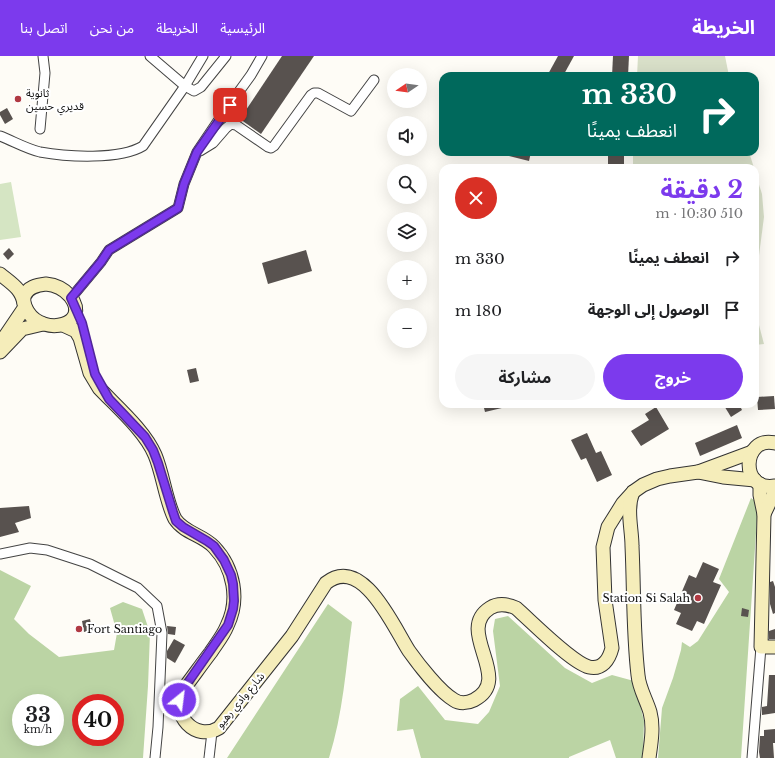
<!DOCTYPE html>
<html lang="ar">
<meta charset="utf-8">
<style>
body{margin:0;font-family:"Libre Baskerville","Noto Sans Arabic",serif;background:#f6f6f6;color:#202124;direction:rtl;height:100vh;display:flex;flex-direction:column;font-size:15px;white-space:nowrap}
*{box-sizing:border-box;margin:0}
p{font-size:13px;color:#757577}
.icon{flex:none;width:22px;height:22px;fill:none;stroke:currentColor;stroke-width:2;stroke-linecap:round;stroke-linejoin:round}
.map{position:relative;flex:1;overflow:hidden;direction:ltr}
.drawer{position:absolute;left:439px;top:108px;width:320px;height:244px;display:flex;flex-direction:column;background:#fff;border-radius:12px;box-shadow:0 4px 16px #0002;direction:rtl}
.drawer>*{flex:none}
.top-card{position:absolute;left:439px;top:16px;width:320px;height:84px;border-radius:12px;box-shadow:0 4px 16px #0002;direction:rtl;background:#00695c;color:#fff;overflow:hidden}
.needle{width:26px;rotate:257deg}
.tools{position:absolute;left:387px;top:12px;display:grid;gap:8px}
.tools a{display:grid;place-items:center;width:40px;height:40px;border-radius:50%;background:#fff;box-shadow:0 4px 16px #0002;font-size:20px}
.speed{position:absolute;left:12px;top:638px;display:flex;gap:8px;font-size:20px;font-weight:700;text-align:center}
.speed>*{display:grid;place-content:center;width:52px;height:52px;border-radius:50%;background:#fff;box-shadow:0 4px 16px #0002;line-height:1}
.speed small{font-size:10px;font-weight:400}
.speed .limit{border:6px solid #d22;background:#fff;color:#111}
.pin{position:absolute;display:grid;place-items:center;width:34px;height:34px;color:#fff;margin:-17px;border-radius:8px;box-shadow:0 2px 6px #0006}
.me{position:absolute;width:44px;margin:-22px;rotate:29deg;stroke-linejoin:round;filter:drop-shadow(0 0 3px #0008)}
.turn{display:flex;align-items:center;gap:14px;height:84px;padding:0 16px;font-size:18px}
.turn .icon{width:52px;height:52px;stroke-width:2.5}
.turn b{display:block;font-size:28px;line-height:34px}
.round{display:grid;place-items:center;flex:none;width:42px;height:42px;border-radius:21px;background:#f6f6f6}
.headline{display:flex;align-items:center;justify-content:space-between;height:68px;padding:0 16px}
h1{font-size:24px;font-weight:700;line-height:30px;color:#7c3aed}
.cta{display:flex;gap:8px;margin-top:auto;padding:8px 16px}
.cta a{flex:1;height:46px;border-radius:24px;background:#7c3aed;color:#fff;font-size:16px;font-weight:700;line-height:46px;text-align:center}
.cta a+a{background:#f6f6f6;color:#202124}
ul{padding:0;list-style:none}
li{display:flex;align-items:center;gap:12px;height:52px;padding:0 16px}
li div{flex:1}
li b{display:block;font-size:15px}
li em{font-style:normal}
header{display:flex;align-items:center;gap:24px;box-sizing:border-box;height:56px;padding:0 20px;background:#7c3aed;color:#fff}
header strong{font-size:19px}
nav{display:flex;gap:22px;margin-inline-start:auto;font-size:14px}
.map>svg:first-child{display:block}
.green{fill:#d5e5c3}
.forest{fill:#bbd4a4;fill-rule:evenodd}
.cemetery{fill:#d8dfc8}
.building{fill:#58524f}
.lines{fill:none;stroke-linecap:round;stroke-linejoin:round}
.street-casing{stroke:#444;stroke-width:11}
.secondary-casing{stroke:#333;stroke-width:15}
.street{stroke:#fff;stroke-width:9}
.secondary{stroke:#f5edba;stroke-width:13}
.route-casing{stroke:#51269a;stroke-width:10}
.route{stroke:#7c3aed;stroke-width:7}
.poi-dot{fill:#b03942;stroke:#fff;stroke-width:1.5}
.labels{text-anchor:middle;stroke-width:4;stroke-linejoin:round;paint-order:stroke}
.poi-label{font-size:11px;fill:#111;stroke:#fff;text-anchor:start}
.street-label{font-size:11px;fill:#111;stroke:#fff}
</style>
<header>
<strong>الخريطة</strong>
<nav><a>الرئيسية</a><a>الخريطة</a><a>من نحن</a><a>اتصل بنا</a></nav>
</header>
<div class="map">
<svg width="775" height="702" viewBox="0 0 775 702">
<rect width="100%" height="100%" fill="#fefcf6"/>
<polygon class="green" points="11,126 21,181 0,184 0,128"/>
<g class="forest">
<polygon points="751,442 758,447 741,702 658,702 662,652 673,622 681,594 682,586 690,591 698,585 729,536 719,523"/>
<path d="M 0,514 L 31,530 L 14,563 L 29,578 L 59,601 L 114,594 L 117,577 L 110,552 L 123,546 L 142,553 L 150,577 L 148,630 L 143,702 L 0,702 ZM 21,647 L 55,647 L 55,681 L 21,681 ZM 81,647 L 115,647 L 115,681 L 81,681 Z"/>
<path d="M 328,548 L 352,566 C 346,611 343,658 329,702 L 227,702 Z"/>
<polygon points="508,560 565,612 592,627 612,619 634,625 644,665 643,698 642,702 616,702 610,684 569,701 569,702 421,702 413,673 397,675 400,643 418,630 445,664 478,668 489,656 500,630 493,575 495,563"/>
</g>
<g class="cemetery">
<polygon points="638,0 725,0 729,20 637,20"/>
<polygon points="633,96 749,96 754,112 633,112"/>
<polygon points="755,116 762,138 764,161 755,230"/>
<polygon points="755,254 764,288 755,289"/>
</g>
<g class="building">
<polygon points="282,0 314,0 261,78 240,63"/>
<polygon points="558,0 574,0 563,20 547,20"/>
<polygon points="613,0 629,0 628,20 612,20"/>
<polygon points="7,52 13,63 5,68 0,59 0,56"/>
<polygon points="506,96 531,96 529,105 505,99"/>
<rect x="608" y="96" width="16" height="16"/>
<polygon points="9,192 14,198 8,204 3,198"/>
<polygon points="306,194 312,215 268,228 262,207"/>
<polygon points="196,312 199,325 190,327 187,314"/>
<polygon points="774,340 775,353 758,354 757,341"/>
<polygon points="483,348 506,348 506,351 485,356"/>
<polygon points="723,348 739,348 742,354 731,361"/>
<polygon points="656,351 669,373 641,390 631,375 649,364 645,358"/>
<polygon points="737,369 742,382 700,400 695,387"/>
<polygon points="587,377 596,397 601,395 612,419 597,426 586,402 581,404 571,384"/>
<polygon points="29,450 31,462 15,467 19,476 0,481 0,452"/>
<polygon points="703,506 719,513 713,526 721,529 704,568 697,565 692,575 676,568 681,557 674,554 689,519 696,522"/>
<polygon points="773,525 775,531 775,557 773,558 770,548 770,526"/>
<polygon points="742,552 749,554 748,561 741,560"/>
<polygon points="90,563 92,574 84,576 82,565"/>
<polygon points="167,570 176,571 175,579 168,578"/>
<polygon points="775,573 775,583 769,583 769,575"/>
<polygon points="174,583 185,589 175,607 167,602 167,595"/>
<polygon points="769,619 775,619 775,657 762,659 762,651 767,650"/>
<polygon points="775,673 775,687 773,687 774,702 760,702 759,696 760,680 764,680 764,674"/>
</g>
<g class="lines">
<defs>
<g id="street">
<polyline points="150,0 185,30 194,35 201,31 226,0"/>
<polyline points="40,73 45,17 43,0"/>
<path d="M 0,80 C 13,85 27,93 40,96 C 67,101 120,104 143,90 L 185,30 L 203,0"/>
<polyline points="200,95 213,87 226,72 231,68 236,69 268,91 271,92 274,90 311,39 314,37 318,37 351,55 374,24"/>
<polyline points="71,242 101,206 109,194 178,152 184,128 197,96 222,59 251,19 262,0"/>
<polyline points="0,498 30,492 47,494 90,508 138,532 157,550 162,577 158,671 155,702"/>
<polyline points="209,702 212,676"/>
<polyline points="752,702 761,591"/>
</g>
<g id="secondary">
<path d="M 0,218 C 11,227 22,233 24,248"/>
<path d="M 46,228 C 56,229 64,233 70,240 C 92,269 44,281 28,256 C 25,251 23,246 24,241 C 27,231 37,229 46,228 Z"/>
<path d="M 63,269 L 76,275 L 80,282 L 90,317 L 99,332 C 117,351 145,375 155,399 C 163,418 166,446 175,463 C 184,477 203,479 214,491 C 234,512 240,544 227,570 C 223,580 216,588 211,596 C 201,609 192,622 182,635 C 171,659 195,686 219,672 L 292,580 L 326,527 C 363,498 394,572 409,595 C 419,609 440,636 454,644 C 460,648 468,647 474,644 C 515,623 454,575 490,552 C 498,547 507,548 516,552 C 531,565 572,607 589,611 C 602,614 609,604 612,592 L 605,544 L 603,491 L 608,471 L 623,447 L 633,436 L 643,429 L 657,423 L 670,420 L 698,416 L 752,396"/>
<polyline points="4,282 25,251"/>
<polyline points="0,296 22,273 43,268"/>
<path d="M 775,387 C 742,379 739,436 775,430"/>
<polyline points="698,416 723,421 755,424"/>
<polyline points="760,428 760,439 764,458 761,591 775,591"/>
<path d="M 633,436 C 626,453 632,473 632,490 C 634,533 633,576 638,619 C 639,632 646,643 650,656 C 654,671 651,687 649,702"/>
<polyline points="764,458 775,435"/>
</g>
</defs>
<use href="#street" class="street-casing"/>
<use href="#secondary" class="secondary-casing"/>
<use href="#street" class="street"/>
<use href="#secondary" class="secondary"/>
</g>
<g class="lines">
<defs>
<polyline id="route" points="179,644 182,635 228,569 233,553 234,545 233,528 231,519 224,504 214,490 207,485 183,471 176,465 173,456 158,407 153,394 145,381 109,343 95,318 82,267 71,242 101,206 109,194 178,152 184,128 197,96 230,49"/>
</defs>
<use href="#route" class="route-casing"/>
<use href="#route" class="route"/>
</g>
<g class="poi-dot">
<circle cx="18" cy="43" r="4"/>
<circle cx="698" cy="542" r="4"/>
<circle cx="79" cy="573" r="4"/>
</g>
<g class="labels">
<g class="poi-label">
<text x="26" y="41">ثانوية<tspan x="26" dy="13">قديري حسين</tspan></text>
<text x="690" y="546" text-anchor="end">Station Si Salah</text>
<text x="87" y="577">Fort Santiago</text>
</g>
<g class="street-label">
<text transform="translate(240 644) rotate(-50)" y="4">شارع وادي رهيو</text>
</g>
</g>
</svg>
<div class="tools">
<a><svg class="needle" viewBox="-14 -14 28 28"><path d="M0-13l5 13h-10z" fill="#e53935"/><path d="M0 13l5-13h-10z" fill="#757577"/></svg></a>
<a><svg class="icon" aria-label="sound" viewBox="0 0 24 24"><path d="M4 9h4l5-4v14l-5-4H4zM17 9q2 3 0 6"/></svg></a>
<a><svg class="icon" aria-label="search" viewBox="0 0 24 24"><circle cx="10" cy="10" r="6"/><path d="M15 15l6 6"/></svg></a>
<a><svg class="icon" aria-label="layers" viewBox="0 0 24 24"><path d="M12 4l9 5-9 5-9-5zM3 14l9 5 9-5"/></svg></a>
<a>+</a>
<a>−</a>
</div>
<div class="speed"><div>33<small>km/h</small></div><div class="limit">40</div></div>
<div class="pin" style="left:230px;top:49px;background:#d93025"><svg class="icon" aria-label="arrive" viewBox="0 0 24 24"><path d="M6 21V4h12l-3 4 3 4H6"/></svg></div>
<svg class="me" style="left:179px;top:644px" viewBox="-20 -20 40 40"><circle r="17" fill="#7c3aed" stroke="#fff" stroke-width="3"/><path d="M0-11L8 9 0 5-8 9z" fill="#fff"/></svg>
<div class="top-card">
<div class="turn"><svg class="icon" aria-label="right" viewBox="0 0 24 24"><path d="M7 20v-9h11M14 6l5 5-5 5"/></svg><div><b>330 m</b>انعطف يمينًا</div></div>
</div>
<section class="drawer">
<div class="headline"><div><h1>2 دقيقة</h1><p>510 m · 10:30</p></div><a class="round" style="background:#d93025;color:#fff"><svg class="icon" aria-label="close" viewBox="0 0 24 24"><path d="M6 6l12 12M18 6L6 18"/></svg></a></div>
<ul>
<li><svg class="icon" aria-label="right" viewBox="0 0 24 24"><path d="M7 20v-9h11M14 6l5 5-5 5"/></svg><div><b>انعطف يمينًا</b></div><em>330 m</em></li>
<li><svg class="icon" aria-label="arrive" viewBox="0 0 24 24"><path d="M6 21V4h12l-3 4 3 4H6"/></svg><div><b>الوصول إلى الوجهة</b></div><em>180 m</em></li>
</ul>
<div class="cta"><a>خروج</a><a>مشاركة</a></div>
</section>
</div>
